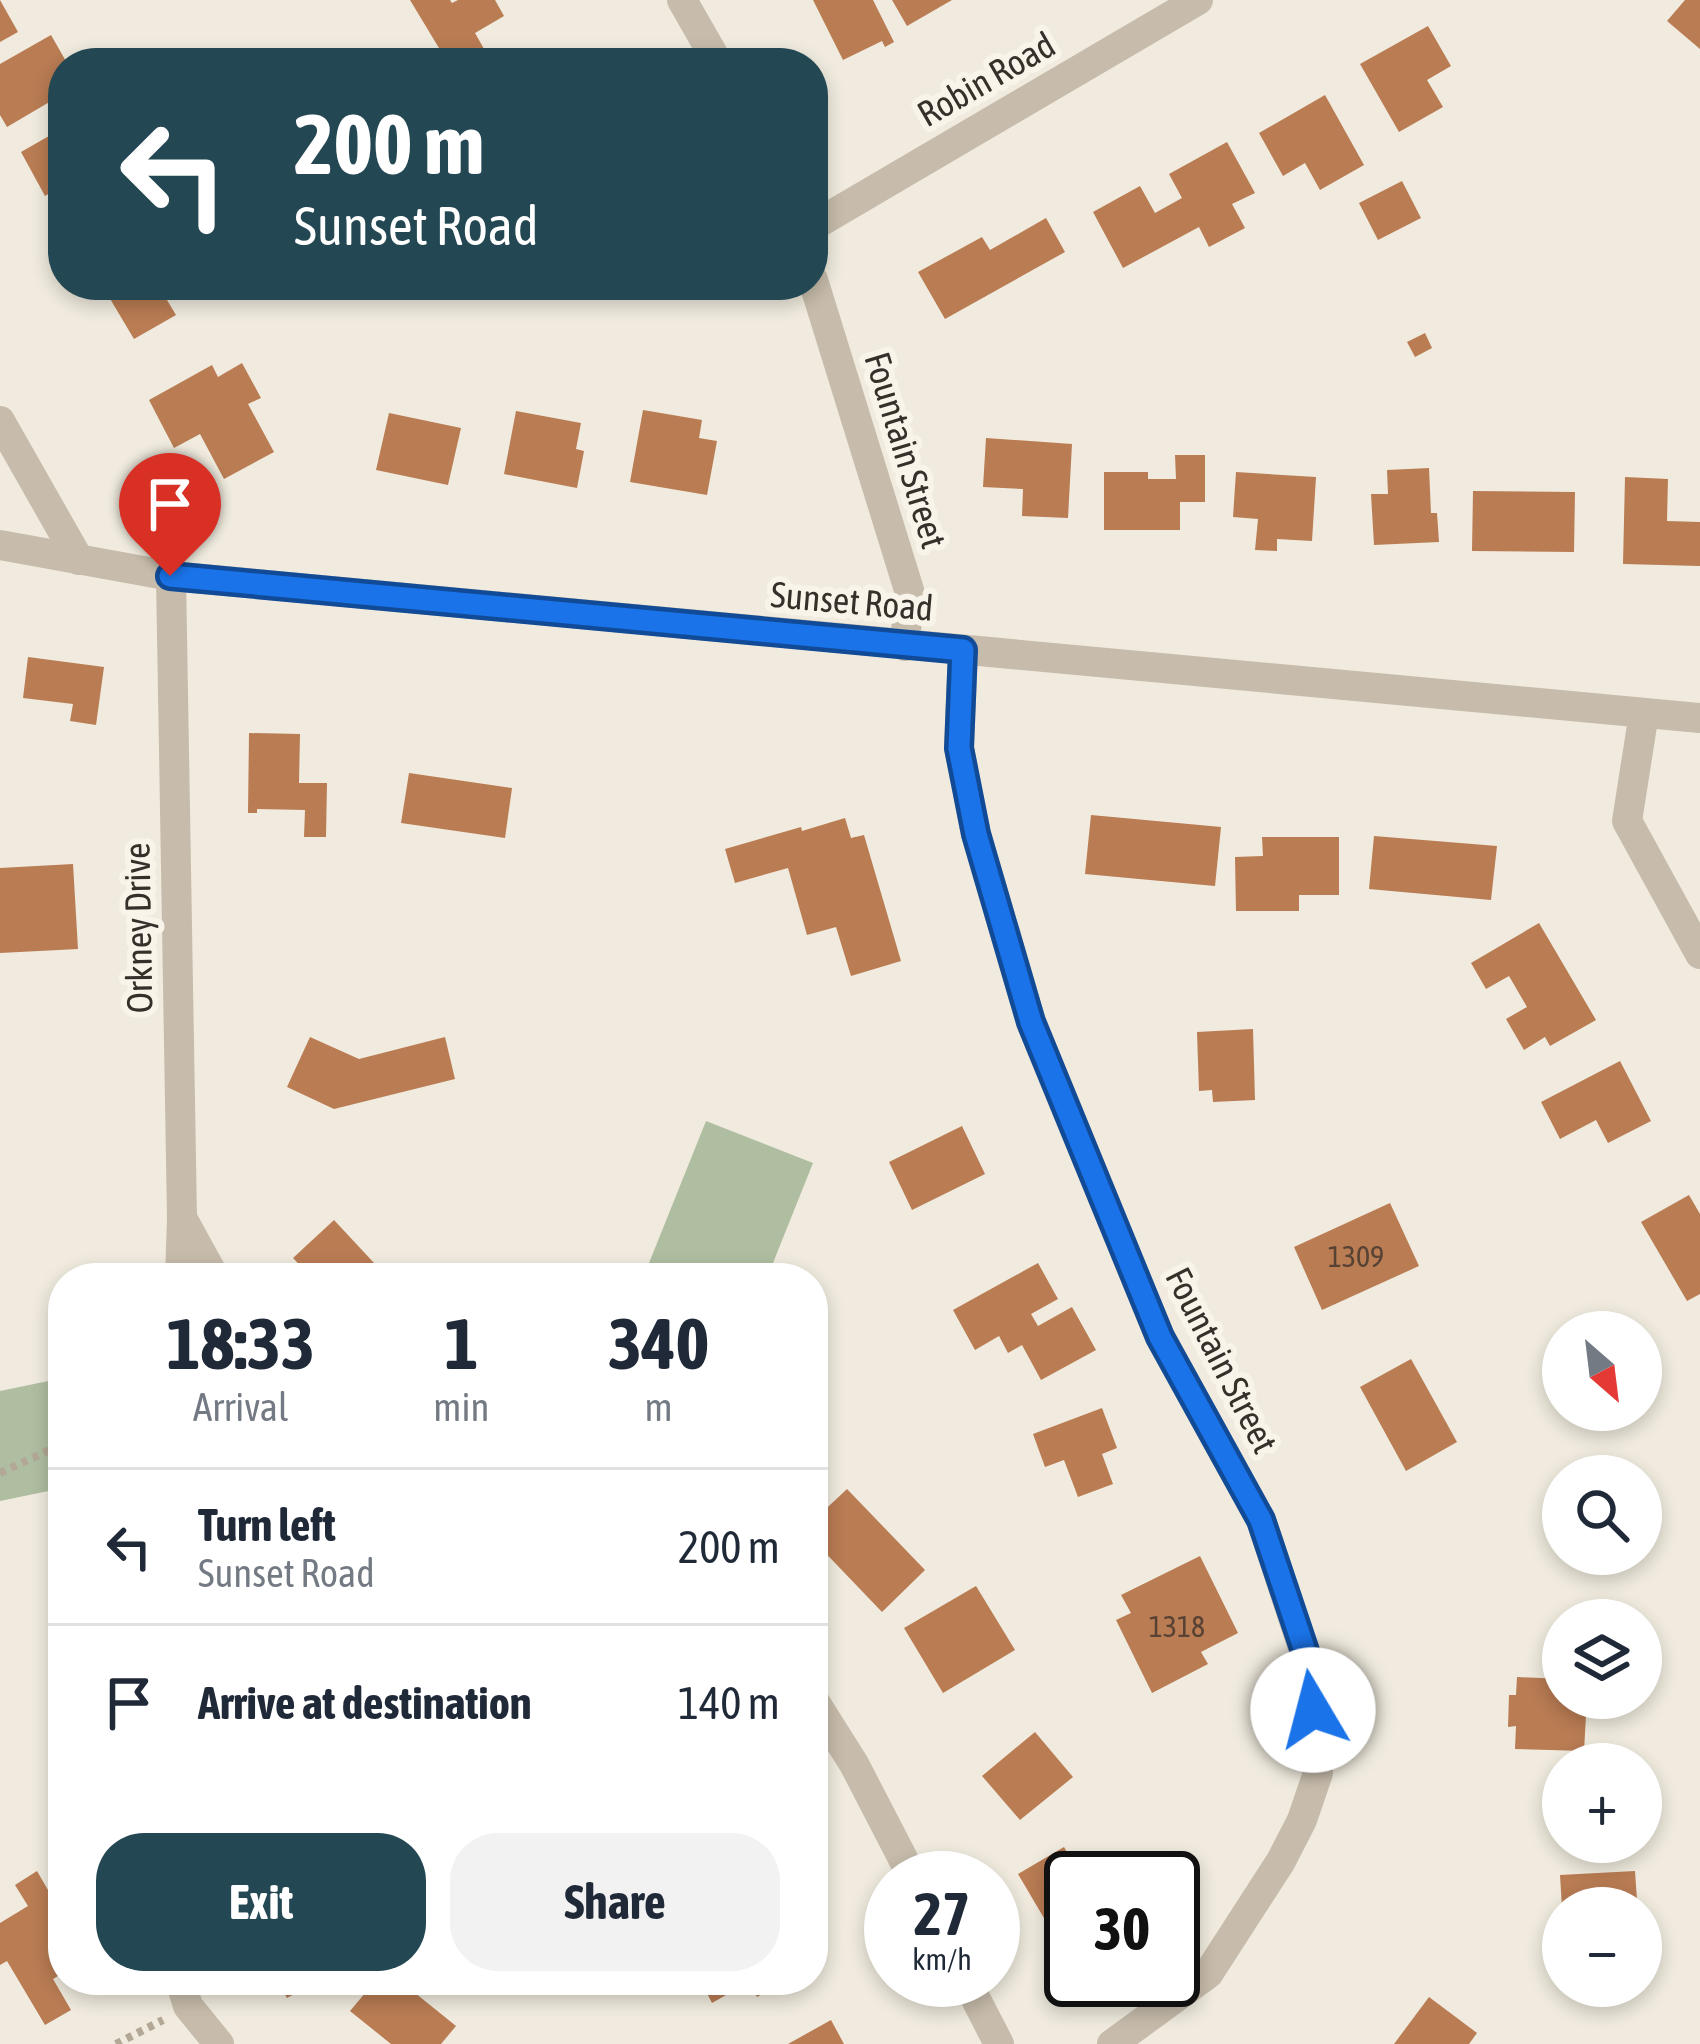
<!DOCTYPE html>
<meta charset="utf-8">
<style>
body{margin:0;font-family:"Asap Condensed",sans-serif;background:#f2f2f3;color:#1f2937;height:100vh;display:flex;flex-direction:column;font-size:45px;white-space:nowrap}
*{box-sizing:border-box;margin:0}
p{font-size:39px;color:#747a83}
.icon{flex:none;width:66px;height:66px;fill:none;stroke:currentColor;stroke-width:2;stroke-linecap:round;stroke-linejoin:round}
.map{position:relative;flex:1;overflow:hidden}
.panel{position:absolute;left:48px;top:1263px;width:780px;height:732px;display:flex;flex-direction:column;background:#fff;border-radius:48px;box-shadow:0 6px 18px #0003}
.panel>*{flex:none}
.guide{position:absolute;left:48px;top:48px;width:780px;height:252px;border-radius:48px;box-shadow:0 6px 18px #0003;background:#234853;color:#fff;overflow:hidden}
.needle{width:78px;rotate:152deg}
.buttons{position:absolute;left:1542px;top:1311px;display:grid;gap:24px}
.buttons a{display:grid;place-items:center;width:120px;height:120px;border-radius:50%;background:#fff;box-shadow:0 6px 18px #0003;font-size:60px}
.speed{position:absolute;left:864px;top:1851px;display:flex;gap:24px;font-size:60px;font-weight:700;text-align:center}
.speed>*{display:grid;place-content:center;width:156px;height:156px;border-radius:50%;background:#fff;box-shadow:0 6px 18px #0003;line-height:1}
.speed small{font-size:30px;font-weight:400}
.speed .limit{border:6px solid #111;border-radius:18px;background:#fff;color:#111}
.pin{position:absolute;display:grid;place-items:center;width:102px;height:102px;color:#fff;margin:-123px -51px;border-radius:50% 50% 50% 0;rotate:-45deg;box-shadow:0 0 12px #0007}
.pin .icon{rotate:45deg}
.me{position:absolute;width:132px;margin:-66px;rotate:352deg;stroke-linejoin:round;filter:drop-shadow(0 0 9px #0008)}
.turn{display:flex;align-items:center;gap:42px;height:252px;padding:0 48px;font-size:54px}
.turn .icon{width:156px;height:156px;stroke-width:2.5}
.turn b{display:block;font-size:84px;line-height:102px}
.eta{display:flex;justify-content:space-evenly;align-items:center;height:204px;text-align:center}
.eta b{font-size:72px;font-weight:700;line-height:84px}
.action{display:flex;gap:24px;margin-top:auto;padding:24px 48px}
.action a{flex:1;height:138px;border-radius:48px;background:#234853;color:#fff;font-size:48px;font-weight:700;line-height:138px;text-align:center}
.action a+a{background:#f2f2f3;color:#1f2937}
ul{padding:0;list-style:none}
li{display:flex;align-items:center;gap:36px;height:156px;padding:0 48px;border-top:3px solid #e0e1e3}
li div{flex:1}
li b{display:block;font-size:45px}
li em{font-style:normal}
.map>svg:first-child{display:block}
.green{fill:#afbea0}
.building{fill:#b97c53}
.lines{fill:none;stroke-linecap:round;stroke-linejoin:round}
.path{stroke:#b3a796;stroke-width:8;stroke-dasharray:6 6;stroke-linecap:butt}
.minor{stroke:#c7bcab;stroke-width:30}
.route-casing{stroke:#114b97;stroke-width:30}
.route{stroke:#1a73e8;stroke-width:21}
.labels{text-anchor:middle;stroke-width:12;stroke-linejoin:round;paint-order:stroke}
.number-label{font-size:30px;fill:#574234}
.street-label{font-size:36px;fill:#362f2a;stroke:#f8f4ea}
</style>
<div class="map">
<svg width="1700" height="2044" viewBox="0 0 1700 2044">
<rect width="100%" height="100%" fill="#f0ebde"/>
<g class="green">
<polygon points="706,1121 813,1163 767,1278 643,1278"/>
<polygon points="63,1378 63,1488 0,1501 0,1391"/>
</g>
<g class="building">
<polygon points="0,0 18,32 0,42"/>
<polygon points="410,0 450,0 452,3 458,0 495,0 504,16 475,33 492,63 448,63"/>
<polygon points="813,0 873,0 894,42 885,47 882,41 843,60"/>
<polygon points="892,0 952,0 907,26"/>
<polygon points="1685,0 1700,0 1700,49 1667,21"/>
<polygon points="1428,26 1451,66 1427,80 1443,107 1399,132 1360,64"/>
<polygon points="51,35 67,63 63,63 63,94 7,127 0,115 0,64"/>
<polygon points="1325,95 1364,165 1320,190 1305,163 1283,176 1259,133"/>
<polygon points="63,128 63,185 45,196 21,152"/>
<polygon points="1227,142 1255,193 1232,204 1245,228 1209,247 1199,227 1123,268 1093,212 1140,186 1155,213 1182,198 1169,174"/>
<polygon points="1402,181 1421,218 1378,240 1359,203"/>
<polygon points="1046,218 1065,252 945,319 918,272 982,237 990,250"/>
<polygon points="63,223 63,256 49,232"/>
<polygon points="118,285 158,285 176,315 134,339 106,292"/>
<polygon points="1425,333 1432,348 1415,357 1407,342"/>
<polygon points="242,363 261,398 248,404 274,452 224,479 200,434 174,448 149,400 212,365 218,377"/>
<polygon points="643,410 702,420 699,438 717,441 707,495 630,482"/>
<polygon points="516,411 581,423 576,449 584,451 577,488 504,474"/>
<polygon points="389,413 461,428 448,485 376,470"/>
<polygon points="986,438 1072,444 1068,518 1022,516 1023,489 983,487"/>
<polygon points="1175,455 1205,455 1205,502 1180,502 1180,530 1104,530 1104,472 1148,472 1148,479 1176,479"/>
<polygon points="1429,468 1431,513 1437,513 1439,542 1374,545 1371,494 1388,494 1387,470"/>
<polygon points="1236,472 1316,477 1312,541 1277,539 1277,551 1255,550 1258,519 1233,517"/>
<polygon points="1625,477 1668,479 1667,521 1700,522 1700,566 1623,564"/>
<polygon points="1473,491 1575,492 1574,552 1472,551"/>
<polygon points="28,657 104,667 96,725 70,721 73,704 23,698"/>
<polygon points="249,733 300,734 299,783 327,783 326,837 304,837 305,810 257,809 257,813 248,813"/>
<polygon points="409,773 512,788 505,838 401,823"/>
<polygon points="1091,815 1221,827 1215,886 1085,874"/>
<polygon points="845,818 851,838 864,835 901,961 851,976 836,927 807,935 788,868 735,883 725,849 801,827 802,831"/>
<polygon points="1374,836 1497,846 1491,900 1369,889"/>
<polygon points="1262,837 1339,837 1339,895 1299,895 1299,911 1236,911 1235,857 1263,856"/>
<polygon points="73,864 78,949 0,953 0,868"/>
<polygon points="1539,923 1596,1020 1550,1046 1545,1037 1524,1050 1506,1019 1527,1007 1509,976 1486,989 1471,963"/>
<polygon points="1253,1029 1255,1100 1213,1102 1212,1090 1199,1091 1197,1032"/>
<polygon points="310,1037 359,1059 445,1037 455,1079 334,1109 287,1087"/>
<polygon points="1620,1061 1651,1121 1608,1143 1596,1120 1560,1139 1541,1102"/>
<polygon points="962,1126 985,1174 912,1210 889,1162"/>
<polygon points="1689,1195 1700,1214 1700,1294 1687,1301 1641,1222"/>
<polygon points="1390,1203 1419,1266 1322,1310 1294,1247"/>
<polygon points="334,1220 388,1278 312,1278 293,1258"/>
<polygon points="1038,1263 1058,1299 1031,1314 1038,1326 1072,1307 1096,1350 1041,1380 1022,1345 1008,1353 999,1336 975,1350 953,1310"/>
<polygon points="1411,1359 1457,1442 1406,1471 1360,1387"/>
<polygon points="1102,1408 1117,1448 1102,1454 1113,1484 1078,1497 1064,1460 1045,1467 1033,1434"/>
<polygon points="847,1489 925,1570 882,1612 813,1540 813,1521"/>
<polygon points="1200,1556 1238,1633 1201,1652 1208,1664 1152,1693 1116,1620 1131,1613 1121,1595"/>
<polygon points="976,1586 1015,1650 943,1693 904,1628"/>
<polygon points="1517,1677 1563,1679 1563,1698 1587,1698 1584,1751 1515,1749 1516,1726 1508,1727 1509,1695 1516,1695"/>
<polygon points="1035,1732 1073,1777 1020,1820 982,1776"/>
<polygon points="1064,1847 1082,1878 1071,1878 1071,1964 1018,1874"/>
<polygon points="37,1871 63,1916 63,1973 53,1979 71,2010 45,2025 7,1961 0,1965 0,1923 28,1906 15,1885"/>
<polygon points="1635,1871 1637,1900 1624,1900 1625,1908 1562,1908 1560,1875"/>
<polygon points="1551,1916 1563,1916 1563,1941 1553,1942"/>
<polygon points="277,1980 321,1980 287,1998"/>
<polygon points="376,1980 399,1980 456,2026 441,2044 391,2044 350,2011"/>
<polygon points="700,1980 787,1980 757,1997 749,1982 712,2003"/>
<polygon points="1429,1997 1477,2033 1469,2044 1394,2044"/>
<polygon points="831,2020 844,2044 788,2044"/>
</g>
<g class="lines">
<g class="path">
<polyline points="0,1473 63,1444"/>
<polyline points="116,2044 163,2020"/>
</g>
<g class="minor">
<polyline points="682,0 718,63"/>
<polyline points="813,226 1198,0"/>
<polyline points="813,280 909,590 905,646"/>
<polyline points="0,421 79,560"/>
<polyline points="0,545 171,576 1700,718"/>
<polyline points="171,576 182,1218 180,1278"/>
<polyline points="963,650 959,748 976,834 1031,1022 1160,1337 1261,1520 1309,1666 1318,1773 1302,1820 1281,1861 1208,1974 1112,2044"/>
<polyline points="1644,713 1627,821 1700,954"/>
<polyline points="182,1218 215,1278"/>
<polyline points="813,1699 854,1764 913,1878"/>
<polyline points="180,1980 188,2006 219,2044"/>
<polyline points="966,1980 999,2044"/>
</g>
</g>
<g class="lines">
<defs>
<polyline id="route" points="170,576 963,650 959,748 976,834 1031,1022 1160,1337 1261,1520 1310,1666 1313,1710"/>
</defs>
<use href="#route" class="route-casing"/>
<use href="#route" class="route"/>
</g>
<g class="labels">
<g class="number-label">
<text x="1356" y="1267">1309</text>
<text x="1177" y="1637">1318</text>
</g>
<g class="street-label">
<text transform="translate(986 79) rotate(-30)" y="13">Robin Road</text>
<text transform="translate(906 450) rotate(73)" y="13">Fountain Street</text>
<text transform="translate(852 601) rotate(5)" y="13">Sunset Road</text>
<text transform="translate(138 928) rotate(-91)" y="13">Orkney Drive</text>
<text transform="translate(1222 1360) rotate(63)" y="13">Fountain Street</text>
</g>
</g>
</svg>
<div class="buttons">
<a><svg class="needle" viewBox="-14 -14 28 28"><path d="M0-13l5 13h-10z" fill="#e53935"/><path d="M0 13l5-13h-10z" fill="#747a83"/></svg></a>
<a><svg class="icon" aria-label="search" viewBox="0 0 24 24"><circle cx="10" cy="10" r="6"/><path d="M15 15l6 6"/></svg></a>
<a><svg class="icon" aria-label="layers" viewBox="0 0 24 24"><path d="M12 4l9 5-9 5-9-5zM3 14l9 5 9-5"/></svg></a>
<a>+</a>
<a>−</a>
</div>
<div class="speed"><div>27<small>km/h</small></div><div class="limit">30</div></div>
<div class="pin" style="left:170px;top:576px;background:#d93025"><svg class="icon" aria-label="arrive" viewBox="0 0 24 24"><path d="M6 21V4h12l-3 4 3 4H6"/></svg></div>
<svg class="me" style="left:1313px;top:1710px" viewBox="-20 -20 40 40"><circle r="19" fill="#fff"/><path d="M0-13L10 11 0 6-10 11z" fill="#1a73e8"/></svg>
<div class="guide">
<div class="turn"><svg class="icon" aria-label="left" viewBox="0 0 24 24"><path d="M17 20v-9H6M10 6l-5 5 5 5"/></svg><div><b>200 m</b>Sunset Road</div></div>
</div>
<section class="panel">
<div class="eta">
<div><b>18:33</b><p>Arrival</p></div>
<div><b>1</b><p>min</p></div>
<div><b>340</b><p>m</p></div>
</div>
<ul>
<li><svg class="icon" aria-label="left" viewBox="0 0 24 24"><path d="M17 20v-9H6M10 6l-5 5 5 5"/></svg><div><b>Turn left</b><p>Sunset Road</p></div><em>200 m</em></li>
<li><svg class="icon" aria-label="arrive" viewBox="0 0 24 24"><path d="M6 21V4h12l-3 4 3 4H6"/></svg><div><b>Arrive at destination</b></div><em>140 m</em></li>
</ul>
<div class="action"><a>Exit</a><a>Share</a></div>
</section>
</div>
